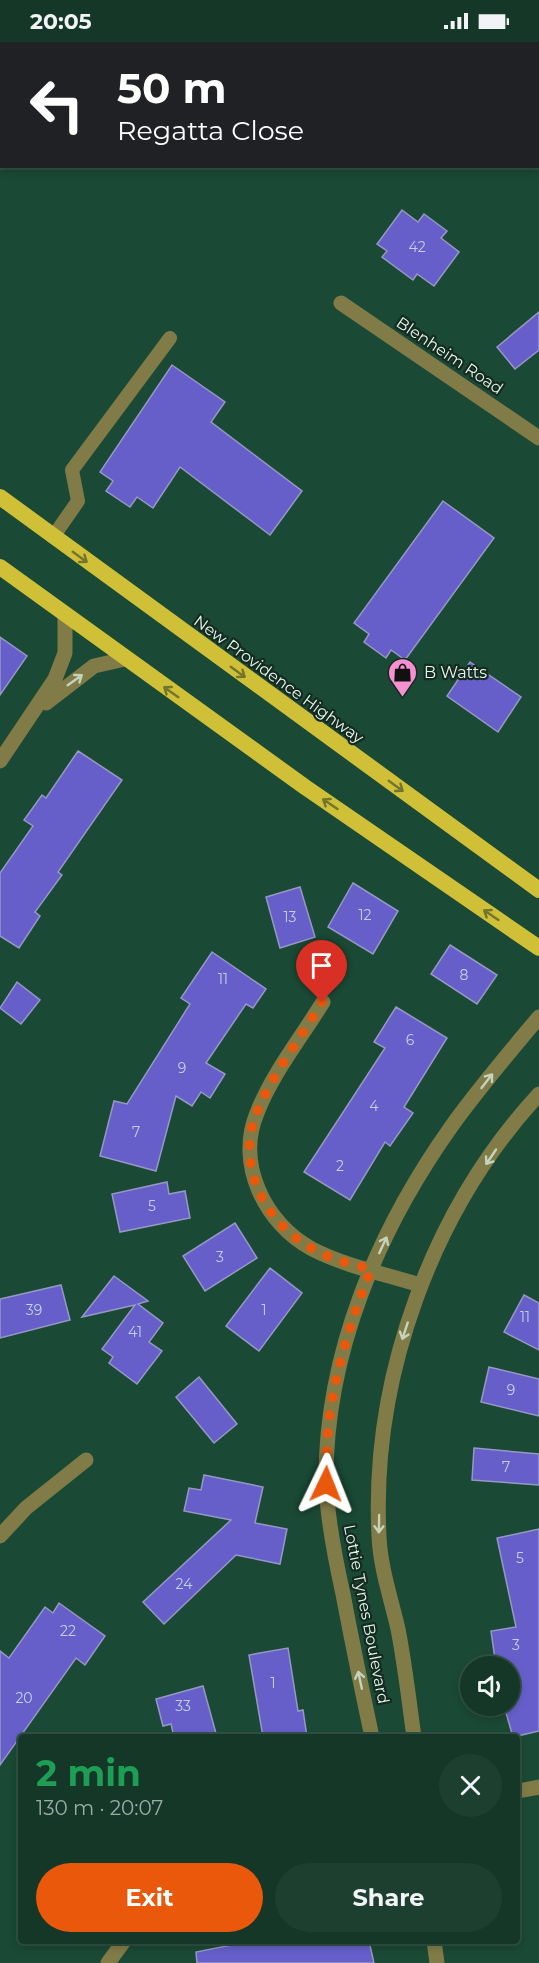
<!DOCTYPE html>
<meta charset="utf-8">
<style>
body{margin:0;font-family:Montserrat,sans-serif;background:#1d3f30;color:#f1f3f6;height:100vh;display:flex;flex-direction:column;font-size:22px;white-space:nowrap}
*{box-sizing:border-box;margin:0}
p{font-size:20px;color:#9daca8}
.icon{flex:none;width:33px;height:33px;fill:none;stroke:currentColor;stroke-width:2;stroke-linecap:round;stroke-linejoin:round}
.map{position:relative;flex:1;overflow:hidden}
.panel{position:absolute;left:18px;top:1692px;width:502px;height:210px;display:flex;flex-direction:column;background:#143728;border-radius:6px;box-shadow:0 3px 9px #0003,0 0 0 2px #335145}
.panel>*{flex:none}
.top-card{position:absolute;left:0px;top:0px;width:540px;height:126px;box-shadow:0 3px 9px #0003,0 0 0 2px #335145;background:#202124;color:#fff;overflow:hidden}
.controls{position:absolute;left:460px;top:1614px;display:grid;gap:12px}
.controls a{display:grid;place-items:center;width:60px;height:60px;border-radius:50%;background:#143728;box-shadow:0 3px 9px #0003,0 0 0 2px #335145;font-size:30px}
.pin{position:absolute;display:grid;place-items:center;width:51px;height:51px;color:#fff;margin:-62px -26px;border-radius:50% 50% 50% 0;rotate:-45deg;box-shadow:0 0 6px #0007}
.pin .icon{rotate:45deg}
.me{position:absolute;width:66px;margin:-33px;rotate:2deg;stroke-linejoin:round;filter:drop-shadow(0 0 4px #0008)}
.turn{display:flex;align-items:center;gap:21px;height:126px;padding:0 18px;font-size:27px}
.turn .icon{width:78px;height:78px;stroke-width:2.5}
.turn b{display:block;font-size:42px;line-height:51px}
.round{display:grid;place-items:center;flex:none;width:63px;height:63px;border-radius:32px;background:#1d3f30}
.summary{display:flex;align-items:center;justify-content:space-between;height:102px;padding:0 18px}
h1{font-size:36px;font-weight:700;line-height:45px;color:#1e9e55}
.button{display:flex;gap:12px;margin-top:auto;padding:12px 18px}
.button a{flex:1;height:69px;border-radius:36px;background:#ea580c;color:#fff;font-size:24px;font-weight:700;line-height:69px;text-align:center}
.button a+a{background:#1d3f30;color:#f1f3f6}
.status{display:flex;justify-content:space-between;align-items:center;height:42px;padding:0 30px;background:#143728;direction:ltr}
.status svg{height:16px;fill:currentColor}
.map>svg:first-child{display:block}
.building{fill:#665fca;stroke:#9698c3;stroke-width:1.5}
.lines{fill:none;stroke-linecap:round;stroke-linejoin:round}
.service{stroke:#817b47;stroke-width:14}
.minor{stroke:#817b47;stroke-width:15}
.trunk{stroke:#cfc038;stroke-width:16}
.oneway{stroke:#73752c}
.oneway2{stroke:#c4d3ba}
.route{stroke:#ea580c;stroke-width:10;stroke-dasharray:0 18}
.labels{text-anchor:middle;stroke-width:4.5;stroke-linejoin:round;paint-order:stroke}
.number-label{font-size:14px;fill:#c2d2e4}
.street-label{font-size:16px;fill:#e1f9ec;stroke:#172a21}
.poi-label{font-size:16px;fill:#e1f9ec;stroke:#172a21;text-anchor:start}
</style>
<div class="status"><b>20:05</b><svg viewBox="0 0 49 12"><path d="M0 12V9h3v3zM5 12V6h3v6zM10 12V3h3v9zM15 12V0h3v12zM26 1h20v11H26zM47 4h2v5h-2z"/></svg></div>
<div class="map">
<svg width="539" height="1921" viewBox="0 0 539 1921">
<rect width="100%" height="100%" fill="#1a4935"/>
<g class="building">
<polygon points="402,168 418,180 424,172 447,189 441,196 459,210 434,244 417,232 413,238 382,215 387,209 377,202"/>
<polygon points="539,270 539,308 515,327 497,305"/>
<polygon points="172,323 225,360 211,380 302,449 270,493 180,425 153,466 137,455 130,465 106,449 113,439 100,430"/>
<polygon points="443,459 494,496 405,618 391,608 386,616 364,600 369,592 354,581"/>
<polygon points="0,595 27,614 0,653"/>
<polygon points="470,620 521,655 498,690 447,654"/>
<polygon points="78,709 122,738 58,830 62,833 35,870 40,874 19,906 0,894 0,831 33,784 24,778 42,753 46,756"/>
<polygon points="353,841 398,869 373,912 328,885"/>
<polygon points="300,845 315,895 280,906 266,855"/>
<polygon points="450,903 497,933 477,962 431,932"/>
<polygon points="212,910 266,947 253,966 246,962 206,1021 225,1032 210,1056 201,1050 192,1064 176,1054 156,1129 100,1114 114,1059 127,1062 190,962 181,956"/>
<polygon points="17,940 40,958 21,982 0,966"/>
<polygon points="396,965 447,996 404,1065 413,1071 390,1104 385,1100 350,1158 304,1130 385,1006 374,1000"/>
<polygon points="167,1140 169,1152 185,1149 190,1176 120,1190 112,1152"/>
<polygon points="235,1181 257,1216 205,1249 183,1214"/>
<polygon points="270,1226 302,1251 259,1309 226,1284"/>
<polygon points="114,1234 148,1259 138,1262 163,1281 149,1300 162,1309 137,1342 109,1321 113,1315 102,1307 135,1263 82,1275"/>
<polygon points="61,1243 70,1278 0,1296 0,1257"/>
<polygon points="524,1253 539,1261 539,1308 504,1290"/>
<polygon points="489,1325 539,1337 539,1374 481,1360"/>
<polygon points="199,1335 237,1382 214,1401 176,1355"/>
<polygon points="474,1406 539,1412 539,1443 472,1438"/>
<polygon points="204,1433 263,1445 255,1481 287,1487 280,1522 236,1513 164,1582 143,1560 231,1478 184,1469 189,1446 201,1448"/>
<polygon points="539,1487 539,1689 513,1695 504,1664 510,1664 510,1624 496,1624 491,1589 516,1585 497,1496"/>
<polygon points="59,1561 105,1594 85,1623 76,1616 0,1723 0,1609 9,1616 45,1565 53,1571"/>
<polygon points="288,1606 298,1669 303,1668 307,1695 263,1695 249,1613"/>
<polygon points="203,1644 217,1695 174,1695 171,1682 163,1684 156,1657"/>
<polygon points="252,1899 369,1899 374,1921 197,1921 196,1910"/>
</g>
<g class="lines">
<polyline class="service" points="53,495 78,459 72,428 170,296"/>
<g class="minor">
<polyline points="341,261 539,396"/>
<polyline points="46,661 94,624 125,617"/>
<polyline points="0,719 55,637 65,611 65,574"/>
<path d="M 323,960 C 301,996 272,1032 257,1071 C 236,1121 264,1181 312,1207 C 345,1224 385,1232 420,1243"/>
<polyline points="0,1494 26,1466 86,1418"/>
<path d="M 372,1695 C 362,1648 352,1600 343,1552 C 335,1516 327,1477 326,1440 C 325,1312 378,1188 451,1085 C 478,1047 509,1011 539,975"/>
<path d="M 414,1695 C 409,1659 405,1623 398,1587 C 391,1557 380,1524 379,1494 C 371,1336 432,1168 539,1052"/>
<polyline points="518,1749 539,1745"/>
<polyline points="434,1899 437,1921"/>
<polyline points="108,1921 124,1899"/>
</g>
<g class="trunk">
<polyline points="0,455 539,848"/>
<polyline points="0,525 305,745 539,906"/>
</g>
</g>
<defs><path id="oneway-shaft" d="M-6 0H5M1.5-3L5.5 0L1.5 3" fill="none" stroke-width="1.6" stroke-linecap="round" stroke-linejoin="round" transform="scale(1.5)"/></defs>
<g class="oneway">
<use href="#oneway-shaft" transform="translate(80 515) rotate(36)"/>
<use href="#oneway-shaft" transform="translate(238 630) rotate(36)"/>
<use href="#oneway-shaft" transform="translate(171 650) rotate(-145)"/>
<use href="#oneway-shaft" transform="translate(396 744) rotate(36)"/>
<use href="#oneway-shaft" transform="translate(330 762) rotate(-146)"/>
<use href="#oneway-shaft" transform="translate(491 873) rotate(-146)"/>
</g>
<g class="oneway2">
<use href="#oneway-shaft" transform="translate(75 638) rotate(-35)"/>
<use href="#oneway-shaft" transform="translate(487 1039) rotate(-52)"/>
<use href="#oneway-shaft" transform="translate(491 1115) rotate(124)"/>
<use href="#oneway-shaft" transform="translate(383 1203) rotate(-65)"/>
<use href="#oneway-shaft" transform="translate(405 1289) rotate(108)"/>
<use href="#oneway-shaft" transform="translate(379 1482) rotate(91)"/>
<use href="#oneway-shaft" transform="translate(360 1638) rotate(-102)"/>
</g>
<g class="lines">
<path class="route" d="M 322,960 C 301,996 273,1031 257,1070 C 235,1121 264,1180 311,1206 C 329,1217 351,1222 371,1227 C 351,1279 334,1331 328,1387 C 326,1405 327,1424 326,1442"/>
</g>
<defs>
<symbol id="shop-pin" viewBox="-11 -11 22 30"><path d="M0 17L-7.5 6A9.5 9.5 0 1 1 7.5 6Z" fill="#f690d0" stroke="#172a21"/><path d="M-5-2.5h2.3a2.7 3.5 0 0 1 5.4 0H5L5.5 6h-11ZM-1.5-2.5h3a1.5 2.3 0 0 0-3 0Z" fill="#111"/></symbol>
</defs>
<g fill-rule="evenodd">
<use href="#shop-pin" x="386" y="614" width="33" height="45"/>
</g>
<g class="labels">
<g class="number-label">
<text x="417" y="210">42</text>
<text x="365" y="878">12</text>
<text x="290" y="880">13</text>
<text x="464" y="938">8</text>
<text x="223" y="942">11</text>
<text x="410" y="1003">6</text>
<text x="182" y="1031">9</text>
<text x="374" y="1069">4</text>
<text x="136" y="1095">7</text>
<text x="340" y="1129">2</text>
<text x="152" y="1169">5</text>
<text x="220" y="1220">3</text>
<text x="34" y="1273">39</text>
<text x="264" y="1273">1</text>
<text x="525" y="1280">11</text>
<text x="135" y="1295">41</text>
<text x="511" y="1353">9</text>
<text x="506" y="1430">7</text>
<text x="520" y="1521">5</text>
<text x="184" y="1547">24</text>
<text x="68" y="1594">22</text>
<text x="516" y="1608">3</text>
<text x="273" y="1646">1</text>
<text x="24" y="1661">20</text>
<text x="183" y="1669">33</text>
</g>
<g class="street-label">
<text transform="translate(450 313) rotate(34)" y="6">Blenheim Road</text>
<text transform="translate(279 637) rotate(36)" y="6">New Providence Highway</text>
<text transform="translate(367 1572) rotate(79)" y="6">Lottie Tynes Boulevard</text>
</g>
<g class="poi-label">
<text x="424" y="636">B Watts</text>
</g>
</g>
</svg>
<div class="controls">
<a><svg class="icon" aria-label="sound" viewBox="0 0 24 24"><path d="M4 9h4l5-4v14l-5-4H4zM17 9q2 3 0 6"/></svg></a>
</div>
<div class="pin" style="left:322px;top:960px;background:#d93025"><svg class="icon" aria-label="arrive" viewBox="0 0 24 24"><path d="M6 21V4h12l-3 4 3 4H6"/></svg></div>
<svg class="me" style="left:326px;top:1442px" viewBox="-20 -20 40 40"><path d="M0-17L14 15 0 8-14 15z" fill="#ea580c" stroke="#fff" stroke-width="4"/></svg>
<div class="top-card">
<div class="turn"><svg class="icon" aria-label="left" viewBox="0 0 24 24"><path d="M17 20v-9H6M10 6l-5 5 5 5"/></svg><div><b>50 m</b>Regatta Close</div></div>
</div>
<section class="panel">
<div class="summary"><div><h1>2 min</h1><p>130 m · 20:07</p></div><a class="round"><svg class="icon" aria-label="close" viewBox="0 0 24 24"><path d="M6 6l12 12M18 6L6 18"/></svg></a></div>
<div class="button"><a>Exit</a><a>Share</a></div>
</section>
</div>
